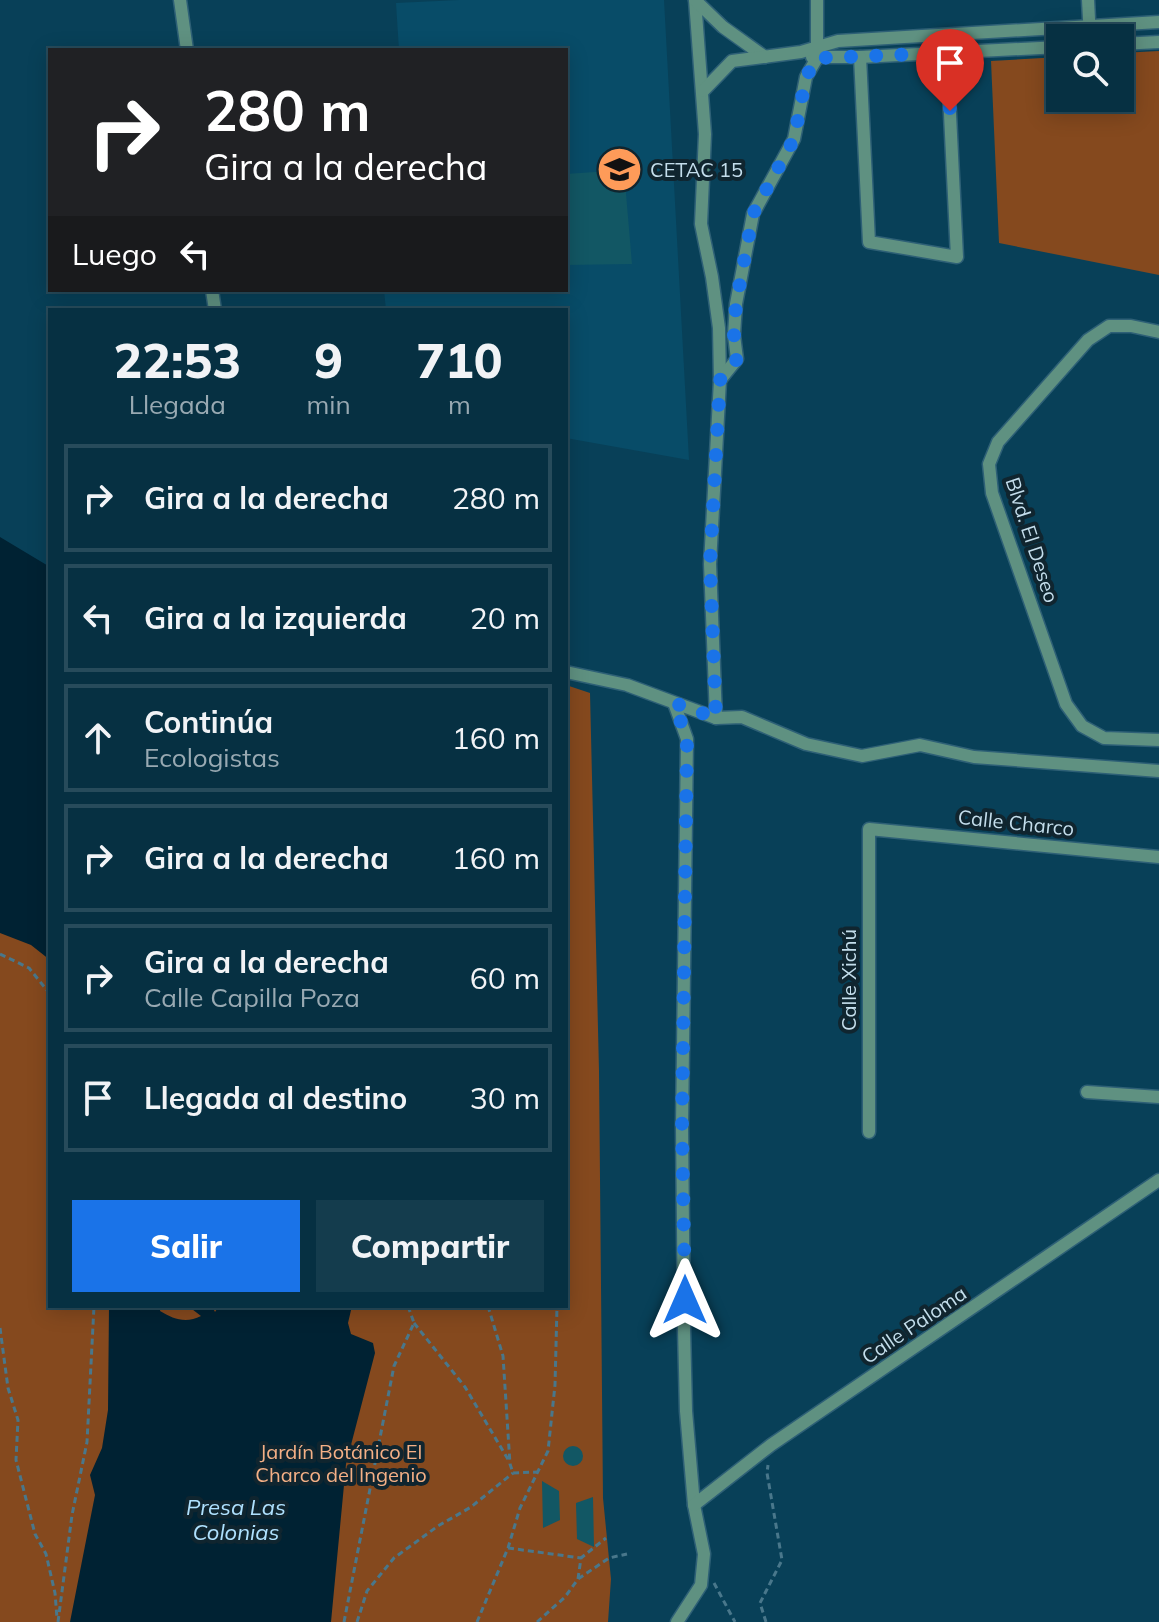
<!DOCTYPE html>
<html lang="es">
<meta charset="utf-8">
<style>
body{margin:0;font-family:Mulish,sans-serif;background:#143c4d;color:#f1f3f6;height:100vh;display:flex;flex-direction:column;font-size:30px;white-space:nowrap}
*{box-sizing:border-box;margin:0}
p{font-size:26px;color:#98a9b2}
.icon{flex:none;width:44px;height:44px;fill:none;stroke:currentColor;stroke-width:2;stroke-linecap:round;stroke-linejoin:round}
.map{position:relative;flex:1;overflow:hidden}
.panel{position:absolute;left:48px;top:308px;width:520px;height:1000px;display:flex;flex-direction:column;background:#063042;border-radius:0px;box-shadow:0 4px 20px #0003,0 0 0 2px #274b5b}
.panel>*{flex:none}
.banner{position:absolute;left:48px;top:48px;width:520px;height:244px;border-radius:0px;box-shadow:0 4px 20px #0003,0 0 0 2px #274b5b;background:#202124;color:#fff;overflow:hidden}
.tools{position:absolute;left:1046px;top:24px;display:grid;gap:16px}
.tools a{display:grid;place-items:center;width:88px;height:88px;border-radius:0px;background:#063042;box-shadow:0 4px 20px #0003,0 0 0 2px #274b5b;font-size:40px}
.pin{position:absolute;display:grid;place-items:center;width:68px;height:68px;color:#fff;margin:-82px -34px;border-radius:50% 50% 50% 0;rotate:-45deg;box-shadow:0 0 8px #0007}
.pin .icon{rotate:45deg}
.me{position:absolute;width:88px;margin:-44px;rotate:0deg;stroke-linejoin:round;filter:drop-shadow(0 0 6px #0008)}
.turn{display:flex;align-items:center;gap:28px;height:168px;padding:0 24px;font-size:36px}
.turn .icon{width:104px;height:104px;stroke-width:2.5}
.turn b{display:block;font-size:56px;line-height:68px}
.then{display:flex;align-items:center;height:76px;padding:0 24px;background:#0003;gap:16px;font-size:30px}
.eta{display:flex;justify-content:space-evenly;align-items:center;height:136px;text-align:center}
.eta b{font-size:48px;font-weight:800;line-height:56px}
.button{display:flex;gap:16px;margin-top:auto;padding:16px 24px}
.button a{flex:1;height:92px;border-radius:0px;background:#1a73e8;color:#fff;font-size:32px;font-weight:800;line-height:92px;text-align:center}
.button a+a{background:#143c4d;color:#f1f3f6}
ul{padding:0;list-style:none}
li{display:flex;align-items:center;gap:24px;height:108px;margin:0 16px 12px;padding:0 8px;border:4px solid #274b5b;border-radius:0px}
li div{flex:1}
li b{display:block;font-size:30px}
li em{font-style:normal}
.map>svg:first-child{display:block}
.built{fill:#084c68}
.green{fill:#85491e}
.water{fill:#023}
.building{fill:#125764}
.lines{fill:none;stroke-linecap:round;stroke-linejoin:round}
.minor-casing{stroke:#2e6076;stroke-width:15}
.path{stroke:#49778b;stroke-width:3;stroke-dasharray:6 4;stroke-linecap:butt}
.minor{stroke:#5f9181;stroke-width:12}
.route{stroke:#1a73e8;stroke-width:14;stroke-dasharray:0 25.2}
.labels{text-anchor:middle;stroke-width:8;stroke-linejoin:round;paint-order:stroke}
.poi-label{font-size:20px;fill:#c4deec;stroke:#10252f;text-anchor:start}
.street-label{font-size:20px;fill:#c4deec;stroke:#10252f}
.park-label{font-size:20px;fill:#f4b086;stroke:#10252f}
.water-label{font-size:22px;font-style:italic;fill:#afe1fe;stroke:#10252f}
</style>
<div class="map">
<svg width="1159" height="1622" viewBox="0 0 1159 1622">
<rect width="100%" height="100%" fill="#084058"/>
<polygon class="built" points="459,0 664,0 689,460 566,438 566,310 386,310 384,290 566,290 566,50 399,50 396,3"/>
<g class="green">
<polygon points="1159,51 1159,275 999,243 991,61 1060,57 1060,98 1120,98 1120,53"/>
<polygon points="566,685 590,693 599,1071 603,1498 611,1579 608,1622 0,1622 0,701 50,691 50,1306 566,1306"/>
</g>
<g class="water">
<polygon points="0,537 50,567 50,960 31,945 0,933"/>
<path d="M 109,1306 L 161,1306 L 160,1311 C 173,1319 186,1324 201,1316 L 188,1306 L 212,1306 L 215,1312 L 219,1306 L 352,1306 L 348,1323 L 351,1334 L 373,1343 L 375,1353 L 346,1464 L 331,1622 L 70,1622 L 95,1495 L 90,1475 L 102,1448 L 108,1410 Z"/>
</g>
<g class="building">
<polygon points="624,170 632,264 566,265 566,174"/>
<circle cx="573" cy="1456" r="10"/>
<polygon points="542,1481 559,1491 560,1520 543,1528"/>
<polygon points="593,1497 594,1547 577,1539 576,1503"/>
</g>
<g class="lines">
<defs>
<g id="minor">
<polyline points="180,0 187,50"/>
<polyline points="695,0 705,134 701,224 712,277 719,328 720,380 710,564 716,718"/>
<polyline points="695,0 723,27 765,57"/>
<polyline points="1088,0 1090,38"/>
<polyline points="1120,44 1159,42"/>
<polyline points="812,57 860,57 1060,47"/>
<polyline points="860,57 869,242 957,257 947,53"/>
<polyline points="703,91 732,61 801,52 838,41 1159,22"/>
<polyline points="212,290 215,310"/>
<polyline points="1159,332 1131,326 1109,326 1088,340 998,442 989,464 992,493 1066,704 1082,726 1104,738 1159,740"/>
<polyline points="720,380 737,359 734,335 736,304 753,214 794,139 806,77 817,58 817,0"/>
<polyline points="566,672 627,685 716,718 742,717 806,744 862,756 920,745 974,757 1159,771"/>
<polyline points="674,703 687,739 682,1126 684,1329 686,1411 694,1505 704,1554 701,1585 677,1622"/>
<polyline points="1087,1092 1159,1097"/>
<polyline points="869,1132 869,829 1159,857"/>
<polyline points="694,1505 771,1445 1159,1180"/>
</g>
</defs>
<use href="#minor" class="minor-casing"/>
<g class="path">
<polyline points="0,954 29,968 50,994"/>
<polyline points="488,1306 503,1356 510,1464 513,1473 538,1472"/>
<polyline points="414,1323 465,1387 509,1461"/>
<polyline points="0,1328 8,1388 18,1420 16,1460 35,1534 46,1554 55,1593 57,1618"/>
<polyline points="508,1548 581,1558"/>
<polyline points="578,1579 581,1558 606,1538"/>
<polyline points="714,1583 735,1622"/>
<polyline points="58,1622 72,1515 87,1442 94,1306"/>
<polyline points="344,1622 394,1366 414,1323 408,1306"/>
<polyline points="357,1622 367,1591 394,1558 438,1526 471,1507 513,1473"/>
<polyline points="477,1622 508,1548 520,1508 548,1451 555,1385 557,1306"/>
<polyline points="537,1622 565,1597 578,1579 609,1558 627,1554"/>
<polyline points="766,1622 760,1603 782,1560 767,1473 768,1465"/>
</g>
<use href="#minor" class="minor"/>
</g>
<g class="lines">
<polyline class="route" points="685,1300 682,1126 687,739 674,703 716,718 710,564 720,380 737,359 734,335 736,304 753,214 794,139 806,77 817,58 947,53 950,111"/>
</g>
<defs>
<symbol id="school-disc" viewBox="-11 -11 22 22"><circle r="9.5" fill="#fe9b59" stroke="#10252f"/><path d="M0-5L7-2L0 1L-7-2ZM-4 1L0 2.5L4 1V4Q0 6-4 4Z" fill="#111"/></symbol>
</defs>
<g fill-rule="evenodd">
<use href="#school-disc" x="594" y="144" width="51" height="51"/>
</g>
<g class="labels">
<g class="poi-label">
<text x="650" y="177">CETAC 15</text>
</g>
<g class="street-label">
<text transform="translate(1032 540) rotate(72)" y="7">Blvd. El Deseo</text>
<text transform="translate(1016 823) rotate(6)" y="7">Calle Charco</text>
<text transform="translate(849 980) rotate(-90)" y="7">Calle Xichú</text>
<text transform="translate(914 1325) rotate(-34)" y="7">Calle Paloma</text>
</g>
<g class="park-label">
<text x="341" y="1459">Jardín Botánico El<tspan x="341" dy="23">Charco del Ingenio</tspan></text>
</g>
<g class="water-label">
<text x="236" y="1515">Presa Las<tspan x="236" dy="25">Colonias</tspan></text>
</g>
</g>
</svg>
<div class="tools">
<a><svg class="icon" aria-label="search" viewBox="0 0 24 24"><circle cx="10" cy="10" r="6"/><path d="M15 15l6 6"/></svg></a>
</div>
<div class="pin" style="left:950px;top:111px;background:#d93025"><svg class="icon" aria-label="arrive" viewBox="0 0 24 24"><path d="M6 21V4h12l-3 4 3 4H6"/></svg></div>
<svg class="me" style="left:685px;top:1300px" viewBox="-20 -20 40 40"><path d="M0-17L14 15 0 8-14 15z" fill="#1a73e8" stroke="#fff" stroke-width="4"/></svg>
<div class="banner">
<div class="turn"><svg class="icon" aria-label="right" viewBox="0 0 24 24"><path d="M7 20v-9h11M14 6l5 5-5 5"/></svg><div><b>280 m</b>Gira a la derecha</div></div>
<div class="then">Luego<svg class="icon" aria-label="left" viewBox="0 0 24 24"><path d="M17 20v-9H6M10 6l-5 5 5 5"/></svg></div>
</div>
<section class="panel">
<div class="eta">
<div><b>22:53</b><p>Llegada</p></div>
<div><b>9</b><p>min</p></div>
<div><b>710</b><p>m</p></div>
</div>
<ul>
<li><svg class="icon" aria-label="right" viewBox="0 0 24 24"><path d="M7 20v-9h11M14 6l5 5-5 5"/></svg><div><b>Gira a la derecha</b></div><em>280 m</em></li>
<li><svg class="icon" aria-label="left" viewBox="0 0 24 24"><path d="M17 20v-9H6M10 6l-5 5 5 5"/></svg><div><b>Gira a la izquierda</b></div><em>20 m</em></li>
<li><svg class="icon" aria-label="ahead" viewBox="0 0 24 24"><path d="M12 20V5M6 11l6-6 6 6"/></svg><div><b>Continúa</b><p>Ecologistas</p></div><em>160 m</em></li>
<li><svg class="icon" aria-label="right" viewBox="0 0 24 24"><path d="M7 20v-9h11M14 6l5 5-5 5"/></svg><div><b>Gira a la derecha</b></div><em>160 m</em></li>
<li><svg class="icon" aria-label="right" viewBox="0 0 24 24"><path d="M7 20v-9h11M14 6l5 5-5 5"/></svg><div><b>Gira a la derecha</b><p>Calle Capilla Poza</p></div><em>60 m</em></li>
<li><svg class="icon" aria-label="arrive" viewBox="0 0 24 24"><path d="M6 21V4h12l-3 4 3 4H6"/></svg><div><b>Llegada al destino</b></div><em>30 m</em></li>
</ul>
<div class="button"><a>Salir</a><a>Compartir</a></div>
</section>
</div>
